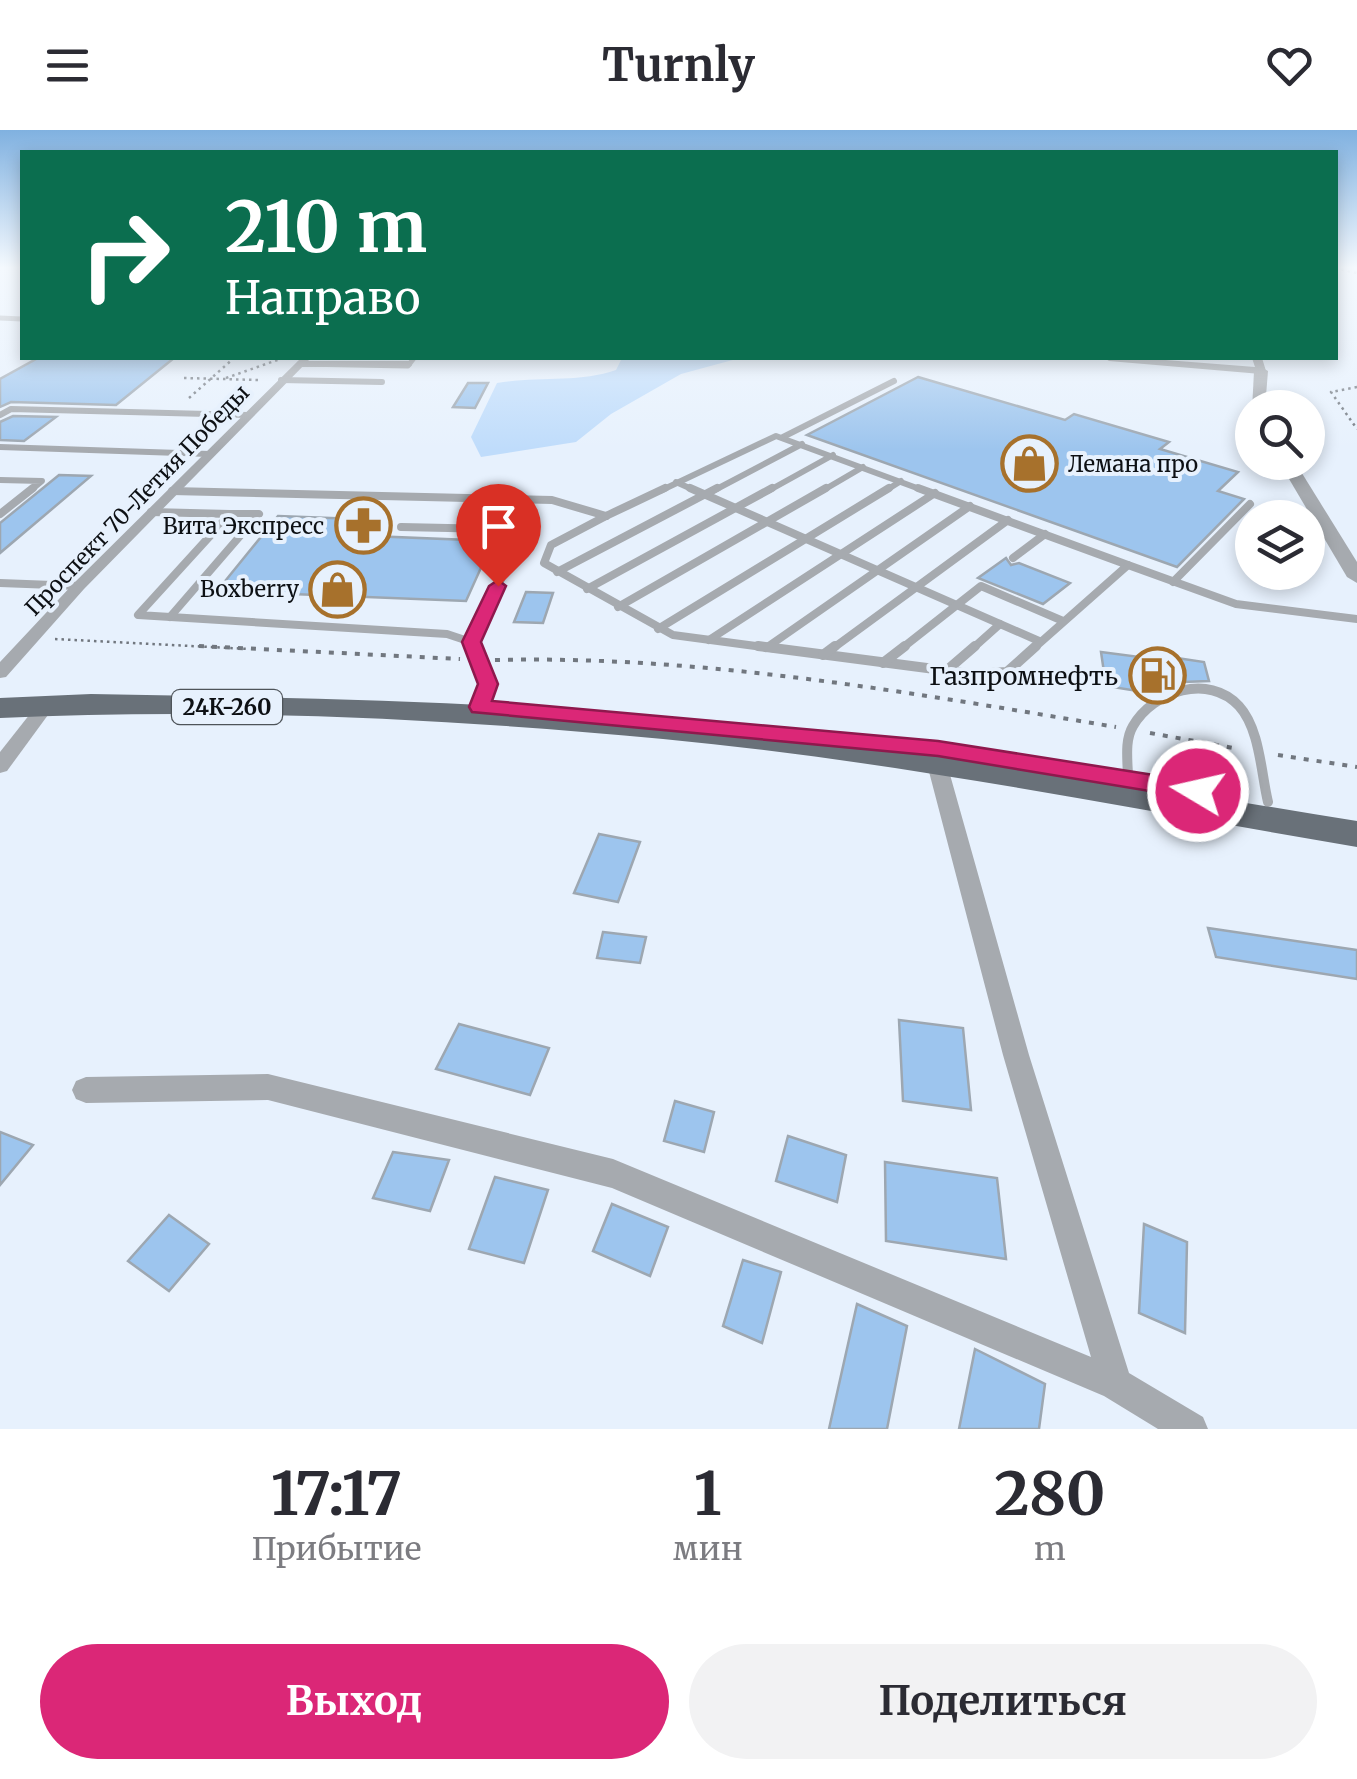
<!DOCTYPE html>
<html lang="ru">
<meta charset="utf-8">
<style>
body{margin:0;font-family:Merriweather,serif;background:#f2f2f3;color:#2b2b33;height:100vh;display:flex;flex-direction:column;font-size:38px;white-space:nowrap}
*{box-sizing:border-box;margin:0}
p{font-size:32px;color:#7c7c81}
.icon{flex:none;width:55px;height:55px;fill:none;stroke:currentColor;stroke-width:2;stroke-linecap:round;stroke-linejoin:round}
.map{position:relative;height:1299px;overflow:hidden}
.sheet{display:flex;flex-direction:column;background:#fff;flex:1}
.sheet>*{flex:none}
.banner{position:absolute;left:20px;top:20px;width:1318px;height:210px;border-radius:0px;box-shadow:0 5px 15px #0003;background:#0b6e4f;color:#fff;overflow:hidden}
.tools{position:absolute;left:1235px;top:260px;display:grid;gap:20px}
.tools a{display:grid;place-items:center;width:90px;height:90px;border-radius:50%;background:#fff;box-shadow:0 5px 15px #0003;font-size:50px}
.pin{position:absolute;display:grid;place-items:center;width:85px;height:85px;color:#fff;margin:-102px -42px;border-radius:50% 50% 50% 0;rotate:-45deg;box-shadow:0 0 10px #0007}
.pin .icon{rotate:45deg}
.me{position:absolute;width:110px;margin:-55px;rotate:279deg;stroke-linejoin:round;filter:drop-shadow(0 0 8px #0008)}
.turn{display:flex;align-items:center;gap:35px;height:210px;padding:0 40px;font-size:45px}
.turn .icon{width:130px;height:130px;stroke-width:2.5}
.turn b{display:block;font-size:70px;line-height:85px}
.eta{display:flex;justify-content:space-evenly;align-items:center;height:170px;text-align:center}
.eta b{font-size:60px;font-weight:700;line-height:70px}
.action{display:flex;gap:20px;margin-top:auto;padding:20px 40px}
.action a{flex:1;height:115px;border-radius:60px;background:#db2777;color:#fff;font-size:40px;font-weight:700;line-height:115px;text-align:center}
.action a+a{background:#f2f2f3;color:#2b2b33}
header{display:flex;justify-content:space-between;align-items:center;height:130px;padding:0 40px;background:#fff;font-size:45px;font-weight:700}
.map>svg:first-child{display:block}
.green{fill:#bfdcfb}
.building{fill:#9dc5ee;stroke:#9da7b1;stroke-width:2.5}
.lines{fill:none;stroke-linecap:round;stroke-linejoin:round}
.path-far1{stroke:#71777f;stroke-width:2.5;stroke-dasharray:2.5 4;stroke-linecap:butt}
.path{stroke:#71777f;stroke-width:4;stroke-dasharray:5 8;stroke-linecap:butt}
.service-far3{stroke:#a6aaaf;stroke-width:5}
.service-far2{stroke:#a6aaaf;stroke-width:6}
.service-far1{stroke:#a6aaaf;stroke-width:8}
.service{stroke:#a6aaaf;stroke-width:10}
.minor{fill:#a6aaaf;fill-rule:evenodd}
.tertiary{fill:#a6aaaf;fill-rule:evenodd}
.primary{fill:#697179;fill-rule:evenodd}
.route{fill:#db2777;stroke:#8e194d;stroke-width:2.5}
.labels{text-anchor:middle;stroke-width:8;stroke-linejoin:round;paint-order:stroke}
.far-poi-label{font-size:22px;fill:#0d1014;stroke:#e7f1fd;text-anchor:end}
.far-street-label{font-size:22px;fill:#0d1014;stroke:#e7f1fd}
.shield{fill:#e7f1fd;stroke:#4e545a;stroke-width:2.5}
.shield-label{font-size:22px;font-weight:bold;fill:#0d1014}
.poi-label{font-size:25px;fill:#0d1014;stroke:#e7f1fd;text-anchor:end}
</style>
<header><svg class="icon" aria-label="menu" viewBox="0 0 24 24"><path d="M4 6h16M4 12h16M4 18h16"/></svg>Turnly<svg class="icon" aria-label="heart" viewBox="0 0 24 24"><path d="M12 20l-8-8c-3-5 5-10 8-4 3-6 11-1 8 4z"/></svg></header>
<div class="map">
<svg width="1357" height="1299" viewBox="0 0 1357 1299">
<rect width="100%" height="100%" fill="#e7f1fd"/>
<path class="green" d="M 622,228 L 740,228 L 681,244 L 611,284 L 576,312 L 481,327 L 471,307 L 497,253 C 536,246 579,253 616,240 Z"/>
<g class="building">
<polygon points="38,228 174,228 116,275 11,272 0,277 0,249"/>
<polygon points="918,247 1065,290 1074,284 1169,312 1160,319 1238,342 1218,361 1244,369 1177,437 807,305"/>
<polygon points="468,253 488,253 475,278 453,277"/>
<polygon points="13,286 56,287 24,311 0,310 0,292"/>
<polygon points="59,345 91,346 0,423 0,393"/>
<polygon points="278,386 381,390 371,406 493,411 466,471 217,461"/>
<polygon points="1006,428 1011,435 1019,433 1070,453 1043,474 978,448"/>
<polygon points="526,462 553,463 543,493 514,492"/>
<polygon points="1101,522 1140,527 1144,562 1106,556"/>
<polygon points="1177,528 1204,532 1209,551 1183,552"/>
<polygon points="599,704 640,712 618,772 574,763"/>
<polygon points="1208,798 1357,820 1357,849 1216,827"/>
<polygon points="603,802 646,807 640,833 597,828"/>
<polygon points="899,890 963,898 971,980 903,971"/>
<polygon points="459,894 549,918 530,965 436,939"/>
<polygon points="675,971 714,982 704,1022 664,1011"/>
<polygon points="0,1002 33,1015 0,1055"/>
<polygon points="788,1006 846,1025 837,1072 776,1051"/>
<polygon points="393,1022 449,1030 430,1081 373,1068"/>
<polygon points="885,1032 997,1048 1006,1129 886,1111"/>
<polygon points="495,1047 548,1060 524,1133 469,1119"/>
<polygon points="612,1074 668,1097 650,1146 593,1121"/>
<polygon points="169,1085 209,1114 169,1161 128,1131"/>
<polygon points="1144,1094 1187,1112 1185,1203 1139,1183"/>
<polygon points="743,1130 781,1142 762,1213 723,1196"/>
<polygon points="857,1174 907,1196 887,1299 829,1299"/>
<polygon points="975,1219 1045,1254 1039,1299 959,1299"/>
</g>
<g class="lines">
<g class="path-far1">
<polyline points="1335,138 1357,143"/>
<polyline points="184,248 259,250"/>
<polyline points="226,248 283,228"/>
<polyline points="1357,257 1331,262 1357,299"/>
<polyline points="189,268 234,228"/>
<polyline points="55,509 249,519"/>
</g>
<g class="path">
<polyline points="199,516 460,529"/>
<path d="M 495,530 C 702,525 912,563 1116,597"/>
<polyline points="1150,603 1239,619"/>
<polyline points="1278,625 1357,637"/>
</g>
<g class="service-far3">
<polyline points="0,188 22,189"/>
<polyline points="299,234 408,236 414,228"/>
</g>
<g class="service-far2">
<polyline points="300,234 409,234"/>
<polyline points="281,250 382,252"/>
<polyline points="0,285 11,279 247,285"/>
<polyline points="783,307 894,251"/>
<polyline points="0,317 209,324"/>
<polyline points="0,350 42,351 30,361"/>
<polyline points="676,352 696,361"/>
<polyline points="660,361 776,306 925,361"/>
<polyline points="713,361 802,314"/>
<polyline points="768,361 833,325"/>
<polyline points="822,361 863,337"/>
<polyline points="885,361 901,351"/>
</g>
<g class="service-far1">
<polyline points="690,358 1039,511"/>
<polyline points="918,358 1128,435 1033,519"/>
<polyline points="172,361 552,370 606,386"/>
<polyline points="151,382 230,384 138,485 447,504 471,512 474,519"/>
<polyline points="0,384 33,358"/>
<polyline points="606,386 551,415 544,433 673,505 778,519"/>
<polyline points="606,386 665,358"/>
<polyline points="401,397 495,399 514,409 511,428 471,512"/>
<polyline points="1013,428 1045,404"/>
<polyline points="1128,435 1236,474 1357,489"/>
<polyline points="557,442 717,358"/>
<polyline points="1173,452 1250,374"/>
<polyline points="0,453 79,456"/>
<polyline points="587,459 772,358"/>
<polyline points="618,477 826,358"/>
<polyline points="170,487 259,384 230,384"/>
<polyline points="658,499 889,358"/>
<polyline points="709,510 935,363"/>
<polyline points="766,518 970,376"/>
<polyline points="832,519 1008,390"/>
<polyline points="901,519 981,456 1063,491"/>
<polyline points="972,519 1000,494"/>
</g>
<g class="service">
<polyline points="473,516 488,555 480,577"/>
<polyline points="758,516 973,544 1007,542 1036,516"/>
<polyline points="823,525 835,516"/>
<polyline points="883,533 905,516"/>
<polyline points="946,541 975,516"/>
<path d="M 1128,649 C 1128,632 1124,611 1133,596 C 1153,561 1209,543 1239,576 C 1260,599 1261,643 1268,672"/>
</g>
<g class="minor">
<polygon points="301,228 311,228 84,459 6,547 0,548 0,532 74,453"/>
<polygon points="1104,228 1140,228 1255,237 1252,228 1262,228 1266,241 1261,244 1109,231"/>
<polygon points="47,568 56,574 7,641 0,643 0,622 41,570"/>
<polygon points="937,627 947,634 1029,925 1129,1243 1203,1287 1208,1299 1158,1299 1104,1266 612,1058 268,970 86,973 76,969 72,960 76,951 86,947 268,944 613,1029 1091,1227 1003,925 927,634"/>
</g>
<g class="tertiary">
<polygon points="1261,237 1268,241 1265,278 1252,280 1254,241"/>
<polygon points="1279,332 1295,332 1357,432 1357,453 1347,447"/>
</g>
<path class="primary" d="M 91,564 C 283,568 475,569 667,589 C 898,613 1128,654 1357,691 L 1357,717 C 1127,678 896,631 663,609 C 444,588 220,578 0,588 L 0,568 Z"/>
</g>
<linearGradient id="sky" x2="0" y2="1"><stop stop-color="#80b1e0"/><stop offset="0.43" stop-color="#f4f9fe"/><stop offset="1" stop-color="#f4f9fe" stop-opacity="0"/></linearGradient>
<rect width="1357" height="320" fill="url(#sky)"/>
<polygon class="route" points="498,450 506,456 481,512 498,554 492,571 938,611 1198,652 1209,661 1198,669 938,626 472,582 469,577 478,554 462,512 489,456"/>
<defs>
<symbol id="shop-ring" viewBox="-11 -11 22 22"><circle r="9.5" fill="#e7f1fd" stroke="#a7712c" stroke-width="1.5"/><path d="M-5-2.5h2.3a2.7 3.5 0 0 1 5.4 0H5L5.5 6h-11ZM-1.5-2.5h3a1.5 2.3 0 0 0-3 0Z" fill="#a7712c"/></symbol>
<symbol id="pharmacy-ring" viewBox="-11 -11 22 22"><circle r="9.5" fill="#e7f1fd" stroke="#a7712c" stroke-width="1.5"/><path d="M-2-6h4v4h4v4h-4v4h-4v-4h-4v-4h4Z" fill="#a7712c"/></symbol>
<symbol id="fuel-ring" viewBox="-11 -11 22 22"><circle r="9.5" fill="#e7f1fd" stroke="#a7712c" stroke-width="1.5"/><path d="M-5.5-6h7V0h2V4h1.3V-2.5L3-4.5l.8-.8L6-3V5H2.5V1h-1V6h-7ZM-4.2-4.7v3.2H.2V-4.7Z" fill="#a7712c"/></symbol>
</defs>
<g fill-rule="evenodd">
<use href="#shop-ring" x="998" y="302" width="63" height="63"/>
<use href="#pharmacy-ring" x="332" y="364" width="63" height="63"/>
<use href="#shop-ring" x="306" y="428" width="63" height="63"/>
<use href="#fuel-ring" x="1126" y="514" width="63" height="63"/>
</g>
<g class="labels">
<g class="far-poi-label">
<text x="1068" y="342" text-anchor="start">Лемана про</text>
<text x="324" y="404">Вита Экспресс</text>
<text x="299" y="467">Boxberry</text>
</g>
<g class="far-street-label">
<text transform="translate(137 370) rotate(-46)" y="8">Проспект 70-Летия Победы</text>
</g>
<rect class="shield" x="172" y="560" width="110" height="34" rx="8"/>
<g class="shield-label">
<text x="227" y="585">24К-260</text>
</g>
<g class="poi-label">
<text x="1118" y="555">Газпромнефть</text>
</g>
</g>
</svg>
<div class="tools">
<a><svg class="icon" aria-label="search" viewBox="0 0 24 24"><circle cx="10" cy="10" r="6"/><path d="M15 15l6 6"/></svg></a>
<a><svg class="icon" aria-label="layers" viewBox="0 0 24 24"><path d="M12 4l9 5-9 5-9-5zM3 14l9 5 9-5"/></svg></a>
</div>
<div class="pin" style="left:498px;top:456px;background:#d93025"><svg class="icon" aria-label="arrive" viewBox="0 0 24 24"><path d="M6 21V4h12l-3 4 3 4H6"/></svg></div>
<svg class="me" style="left:1198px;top:661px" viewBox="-20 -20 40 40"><circle r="17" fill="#db2777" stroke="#fff" stroke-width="3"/><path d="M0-11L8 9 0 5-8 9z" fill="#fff"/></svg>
<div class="banner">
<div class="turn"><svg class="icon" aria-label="right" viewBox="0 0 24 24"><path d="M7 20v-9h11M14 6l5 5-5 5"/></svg><div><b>210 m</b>Направо</div></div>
</div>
</div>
<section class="sheet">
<div class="eta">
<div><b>17:17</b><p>Прибытие</p></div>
<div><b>1</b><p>мин</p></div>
<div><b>280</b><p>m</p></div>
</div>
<div class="action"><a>Выход</a><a>Поделиться</a></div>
</section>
